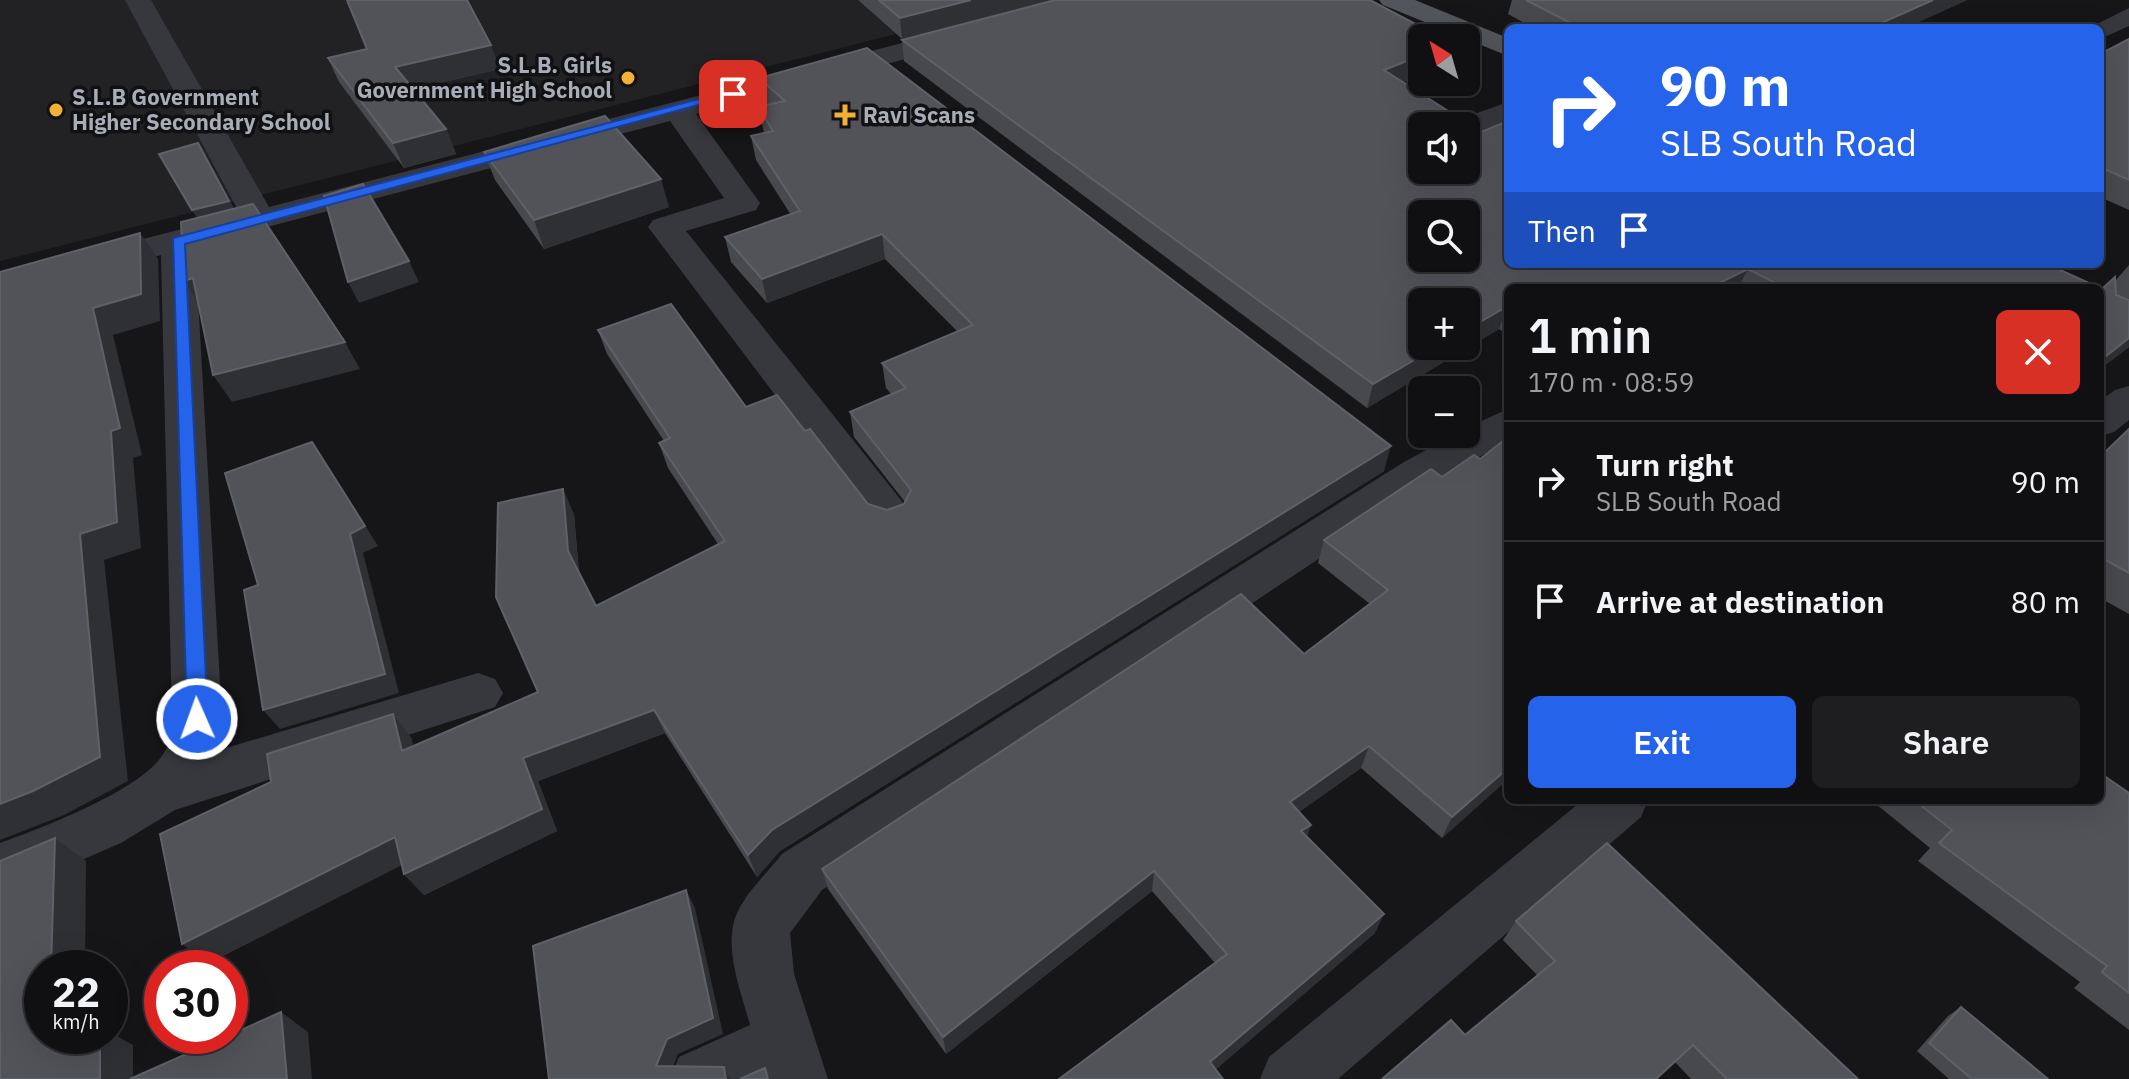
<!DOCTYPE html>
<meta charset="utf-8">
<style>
body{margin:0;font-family:"IBM Plex Sans",sans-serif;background:#1e1e20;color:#f1f3f6;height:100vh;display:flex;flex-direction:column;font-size:30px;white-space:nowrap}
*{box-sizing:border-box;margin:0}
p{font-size:26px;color:#9c9d9f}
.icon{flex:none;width:44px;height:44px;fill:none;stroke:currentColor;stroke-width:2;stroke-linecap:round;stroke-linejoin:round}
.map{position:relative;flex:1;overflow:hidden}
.details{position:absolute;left:1504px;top:284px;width:600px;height:520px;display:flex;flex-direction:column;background:#101012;border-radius:12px;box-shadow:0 8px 32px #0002,0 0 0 2px #303032}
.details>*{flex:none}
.banner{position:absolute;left:1504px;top:24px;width:600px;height:244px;border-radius:12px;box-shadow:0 8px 32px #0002,0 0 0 2px #303032;background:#2563eb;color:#fff;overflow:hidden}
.needle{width:52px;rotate:323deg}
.buttons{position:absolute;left:1408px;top:24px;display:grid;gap:16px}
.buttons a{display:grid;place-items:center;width:72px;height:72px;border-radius:12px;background:#101012;box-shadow:0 8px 32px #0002,0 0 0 2px #303032;font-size:40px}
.speed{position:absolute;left:24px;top:950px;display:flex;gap:16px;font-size:40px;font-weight:700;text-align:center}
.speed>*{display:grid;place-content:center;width:104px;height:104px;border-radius:50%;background:#101012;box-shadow:0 8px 32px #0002,0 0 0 2px #303032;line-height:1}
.speed small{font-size:20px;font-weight:400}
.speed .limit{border:12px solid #d22;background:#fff;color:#111}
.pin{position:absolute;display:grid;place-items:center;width:68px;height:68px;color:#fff;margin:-34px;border-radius:16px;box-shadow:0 4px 12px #0006}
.me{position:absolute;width:88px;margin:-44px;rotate:358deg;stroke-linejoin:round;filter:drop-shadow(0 0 6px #0008)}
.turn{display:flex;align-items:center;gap:28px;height:168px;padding:0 24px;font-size:36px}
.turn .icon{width:104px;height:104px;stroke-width:2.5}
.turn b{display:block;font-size:56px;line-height:68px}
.then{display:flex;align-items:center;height:76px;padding:0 24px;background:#0003;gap:16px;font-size:30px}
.round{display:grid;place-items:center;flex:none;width:84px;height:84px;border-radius:12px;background:#1e1e20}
.head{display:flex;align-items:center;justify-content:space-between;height:136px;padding:0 24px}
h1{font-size:48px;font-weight:600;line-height:60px}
.button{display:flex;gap:16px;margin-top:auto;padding:16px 24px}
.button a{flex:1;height:92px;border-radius:12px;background:#2563eb;color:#fff;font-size:32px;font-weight:600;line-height:92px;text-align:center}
.button a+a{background:#1e1e20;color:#f1f3f6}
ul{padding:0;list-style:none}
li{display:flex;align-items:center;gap:24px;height:120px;padding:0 24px;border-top:2px solid #303032}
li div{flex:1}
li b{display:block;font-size:30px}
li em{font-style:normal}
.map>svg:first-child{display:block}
.built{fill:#222225}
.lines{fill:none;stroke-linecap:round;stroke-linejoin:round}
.minor{fill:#37383d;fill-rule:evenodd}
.major{fill:#53555c;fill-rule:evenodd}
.wall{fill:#47494d;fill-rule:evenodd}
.shaded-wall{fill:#2f3033}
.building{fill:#525359;stroke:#5f6168;stroke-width:2;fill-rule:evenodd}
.route{fill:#2563eb;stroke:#184099;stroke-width:2}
.poi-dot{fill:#f2b134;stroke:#111113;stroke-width:3}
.labels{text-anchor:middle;stroke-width:7;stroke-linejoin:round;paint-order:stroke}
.far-poi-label{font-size:22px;font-weight:bold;fill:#a8adb8;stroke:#111113;text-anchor:start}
</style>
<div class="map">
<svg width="2129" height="1079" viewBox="0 0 2129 1079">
<rect width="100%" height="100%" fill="#161618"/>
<polygon class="built" points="0,0 858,0 896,34 0,261"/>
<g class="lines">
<g class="minor">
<path d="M 125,0 L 151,0 L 269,207 L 960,28 L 970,30 L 974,36 L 970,42 L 696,114 L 760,203 L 756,210 L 686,231 L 905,505 L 912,516 L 905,527 L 890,532 L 875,527 L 648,227 L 653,220 L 724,198 L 670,121 L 195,246 L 222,719 L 216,751 L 478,673 L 495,679 L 503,693 L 495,707 L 175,810 L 121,843 L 0,895 L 0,843 C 39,829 149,788 166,749 C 170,741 170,729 172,719 L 161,255 L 0,298 L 0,276 L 240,214 Z"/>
<polygon points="2129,8 2129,26 2100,39 2100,28 2089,28"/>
<polygon points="1508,102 1508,121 1466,136 1466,126 1452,126 1455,121"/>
<polygon points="2129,386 2129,420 2114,432 2100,436 2100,401 2115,390"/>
<path d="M 1508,409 L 1508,441 L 1434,482 L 822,890 L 790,933 L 794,974 L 828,1079 L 670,1079 L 679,1057 L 750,1025 C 742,995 727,958 733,926 C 737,900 767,874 782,854 L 1404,462 L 1456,434 L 1466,434 L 1466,428 Z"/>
<polygon points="1583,800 1648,800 1641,817 1338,1079 1260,1079 1269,1057"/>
</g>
<polygon class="major" points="1379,0 1415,0 1508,38 1508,56 1383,5"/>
</g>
<g class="wall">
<polygon points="858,0 1052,0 902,39"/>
<path d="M 1055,0 L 1370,0 L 1442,38 L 1422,38 L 1422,74 L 1403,82 L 1481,132 L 1508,121 L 1508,264 L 1788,264 L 1783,266 L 1803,267 L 1816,264 L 2047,264 L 2102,289 L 2115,277 L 2116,280 L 2129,265 L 2129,299 L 2116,295 L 2129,300 L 2129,347 L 2100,369 L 2100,288 L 1508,288 L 1508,335 L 1499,329 L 1367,408 L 904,61 L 902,40 ZM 1422,126 L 1466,126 L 1466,170 L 1422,170 ZM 1422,214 L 1466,214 L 1466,258 L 1422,258 ZM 1422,302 L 1466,302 L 1466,346 L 1422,346 Z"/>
<polygon points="1512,0 1967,0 1905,28 1533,28 1508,14"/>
<polygon points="2129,39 2129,210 2100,197 2100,54"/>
<polygon points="328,58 500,69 413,89 446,129 456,154 404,168 339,82"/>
<polygon points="759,78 1384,471 780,851 757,877 665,733 538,781 557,831 424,895 404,874 402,864 209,963 411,737 413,747 538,692 574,514 579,573 596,606 718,544 668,468 659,443 664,441 607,354 598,330 746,407 805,431 868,504 887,510 904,504 905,502 854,437 850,412 891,394 886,388 882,363 957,331 885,259 767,303 731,262 725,237 791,215 756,160 751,136 764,133 758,107 768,105 764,101"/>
<polygon points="484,152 669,207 544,249 495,180"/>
<polygon points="2129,429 2129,614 2100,598 2100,457"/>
<polygon points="1480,459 1508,779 1442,838 1361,768 1299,812 1307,837 1375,933 1216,1069 1059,1079 1215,963 1152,891 946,1054 828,889 822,869 1304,654 1370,604 1318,563 1324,540 1442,477"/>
<polygon points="2129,793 2129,1030 2074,988 2080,982 1918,861 1930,848 1871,800 2100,800"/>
<polygon points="1516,921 1858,1079 1691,1079 1675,1062 1465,1035 1537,975 1503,940"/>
<polygon points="1961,1007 2048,1079 1949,1079 1917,1051 1948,1016"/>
</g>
<g class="shaded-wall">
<polygon points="971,0 1052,0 902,39 900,18"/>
<polygon points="1933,0 1967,0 1905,28 1870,28"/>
<polygon points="491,45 500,69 405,91 395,67"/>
<polygon points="1422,55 1422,74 1380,91 1384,70"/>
<polygon points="446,129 456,154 404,168 393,143"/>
<polygon points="204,153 236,212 199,221 192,210"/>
<polygon points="661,179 669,207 544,249 534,220"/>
<polygon points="140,233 158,259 160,321 113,335 142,455 133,458 141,548 104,560 128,781 64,815 0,840 0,804 80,534 93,308"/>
<polygon points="882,234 885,259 767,303 762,279"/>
<polygon points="409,261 419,282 359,303 348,282"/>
<polygon points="1765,264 1788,264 1761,276"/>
<polygon points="1748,269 1738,288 1709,288"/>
<polygon points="193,278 202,307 184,281"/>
<polygon points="1507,306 1499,329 1367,408 1373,384 1438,346 1466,346 1466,330"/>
<polygon points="2129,338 2129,347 2100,369 2100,361"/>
<polygon points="345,342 360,369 232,402 213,375"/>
<polygon points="312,442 378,546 363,553 399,693 280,729 263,710"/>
<polygon points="1391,446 1384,471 780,851 757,877 748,855 772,830"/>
<polygon points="563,489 574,514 579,575 568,551"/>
<polygon points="654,710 665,733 538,781 557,831 424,895 404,874 523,758"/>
<polygon points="393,714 411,737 420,774 402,751"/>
<polygon points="1369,746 1361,768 1284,823 1290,802"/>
<polygon points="1508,768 1508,779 1442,838 1452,817"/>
<polygon points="1311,825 1305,845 1301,831"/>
<polygon points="395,837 414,859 209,963 182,944"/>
<polygon points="55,838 86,861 85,968 51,968"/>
<polygon points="1154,871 1152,891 946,1054 943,1037"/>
<polygon points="686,890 695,908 723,1034 678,1054 668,1079 656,1066"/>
<polygon points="1384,914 1375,933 1206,1078 1210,1062"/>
<polygon points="281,1012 308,1032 312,1079 287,1079"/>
<polygon points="110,1032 133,1045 133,1079 100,1079 100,1036 110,1036"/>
<polygon points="49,1036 84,1036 48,1048"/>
<polygon points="724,1067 731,1079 726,1079"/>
</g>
<g class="building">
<polygon points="347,0 467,0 491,45 395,67 446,129 393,143 328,58 367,49"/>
<polygon points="879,0 971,0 900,18"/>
<path d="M 1055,0 L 1370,0 L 1442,38 L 1422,38 L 1422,55 L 1384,70 L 1481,132 L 1508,121 L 1508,264 L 1765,264 L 1764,265 L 1803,267 L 1816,264 L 2047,264 L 2102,289 L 2115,277 L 2116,295 L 2129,300 L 2129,338 L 2100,361 L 2100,288 L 1785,288 L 1748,269 L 1709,288 L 1508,288 L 1508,306 L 1466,330 L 1466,302 L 1422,302 L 1422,346 L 1438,346 L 1373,384 L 902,40 ZM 1422,126 L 1466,126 L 1466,170 L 1422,170 ZM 1422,214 L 1466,214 L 1466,258 L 1422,258 Z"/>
<polygon points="1526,0 1933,0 1870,28 1580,28"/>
<polygon points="2129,39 2129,180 2100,167 2100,54"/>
<polygon points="867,48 1391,446 772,830 748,855 654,710 523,758 542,809 404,874 395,837 182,944 160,834 271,782 267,754 393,714 402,751 538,692 496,597 498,503 563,489 568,551 596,606 725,541 659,443 670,438 598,330 671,304 746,407 777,395 805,431 810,429 868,504 887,510 904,504 911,490 850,412 906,388 882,363 973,325 882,234 762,279 725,237 800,211 751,136 773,131 758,107 785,101 759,78"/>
<polygon points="605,116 661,179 534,220 484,152"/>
<polygon points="198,143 229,201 192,210 159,154"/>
<polygon points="363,184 409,261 348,282 324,196"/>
<polygon points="253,204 345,342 213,375 193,278 184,281 181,222"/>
<polygon points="140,233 141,294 93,308 120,428 111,431 117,522 80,534 100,757 33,791 0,804 0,272"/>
<polygon points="2129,429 2129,573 2100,557 2100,457"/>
<polygon points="1508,437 1508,768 1452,817 1369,746 1290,802 1311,825 1301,831 1384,914 1210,1062 1223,1079 1059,1079 1227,954 1154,871 943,1037 822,869 1241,594 1304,654 1388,590 1324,540 1431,469 1442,477 1474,455 1480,459"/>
<polygon points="312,442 365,526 350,534 385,674 263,710 244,590 258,585 225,473"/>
<polygon points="2100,773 2129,793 2129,993 2102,972 2107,966 1939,843 1952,830 1914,800 2100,800"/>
<polygon points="55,838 51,968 42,968 42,1036 49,1036 48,1048 76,1036 100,1036 100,1079 0,1079 0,861"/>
<polygon points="1607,843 1858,1079 1727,1079 1693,1045 1656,1079 1382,1079 1451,1020 1465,1035 1555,961 1516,921"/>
<polygon points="686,890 713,1018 667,1039 656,1066 724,1067 726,1079 549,1079 533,946"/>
<polygon points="1961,1007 2048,1079 1972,1079 1929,1043"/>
<polygon points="281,1012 287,1079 130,1079 227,1036 230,1036 230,1035"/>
<polygon points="765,1068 768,1079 740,1079"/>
</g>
<polygon class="route" points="729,91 739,94 185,244 208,719 205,725 197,728 190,725 187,719 173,238"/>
<g class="poi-dot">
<circle cx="628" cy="78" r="8"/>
<circle cx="56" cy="110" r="8"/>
<path d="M841 103h8v8h8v8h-8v8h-8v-8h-8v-8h8z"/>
</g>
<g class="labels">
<g class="far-poi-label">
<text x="612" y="73" text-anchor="end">S.L.B. Girls<tspan x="612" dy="25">Government High School</tspan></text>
<text x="72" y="105">S.L.B Government<tspan x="72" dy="25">Higher Secondary School</tspan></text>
<text x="863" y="123">Ravi Scans</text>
</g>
</g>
</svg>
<div class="buttons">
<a><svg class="needle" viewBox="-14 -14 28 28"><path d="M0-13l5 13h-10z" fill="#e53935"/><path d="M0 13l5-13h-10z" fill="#9c9d9f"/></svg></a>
<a><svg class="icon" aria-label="sound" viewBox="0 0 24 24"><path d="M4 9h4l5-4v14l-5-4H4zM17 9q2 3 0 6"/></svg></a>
<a><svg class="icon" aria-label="search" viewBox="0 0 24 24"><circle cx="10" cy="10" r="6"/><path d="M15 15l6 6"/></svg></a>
<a>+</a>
<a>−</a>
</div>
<div class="speed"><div>22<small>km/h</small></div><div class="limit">30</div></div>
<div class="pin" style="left:733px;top:94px;background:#d93025"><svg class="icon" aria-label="arrive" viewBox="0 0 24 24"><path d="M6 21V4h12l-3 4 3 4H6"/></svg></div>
<svg class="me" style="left:197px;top:719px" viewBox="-20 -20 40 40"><circle r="17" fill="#2563eb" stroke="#fff" stroke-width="3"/><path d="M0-11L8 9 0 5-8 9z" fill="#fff"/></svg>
<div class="banner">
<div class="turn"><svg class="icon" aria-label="right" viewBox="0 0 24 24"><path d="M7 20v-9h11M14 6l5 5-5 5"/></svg><div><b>90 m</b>SLB South Road</div></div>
<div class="then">Then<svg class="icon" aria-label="arrive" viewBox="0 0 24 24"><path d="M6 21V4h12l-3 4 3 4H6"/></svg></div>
</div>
<section class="details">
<div class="head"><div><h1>1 min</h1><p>170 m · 08:59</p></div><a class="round" style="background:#d93025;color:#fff"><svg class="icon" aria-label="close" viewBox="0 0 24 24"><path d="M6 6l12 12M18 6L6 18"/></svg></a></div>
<ul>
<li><svg class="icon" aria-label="right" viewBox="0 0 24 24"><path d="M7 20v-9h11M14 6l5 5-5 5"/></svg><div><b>Turn right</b><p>SLB South Road</p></div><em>90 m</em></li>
<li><svg class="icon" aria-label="arrive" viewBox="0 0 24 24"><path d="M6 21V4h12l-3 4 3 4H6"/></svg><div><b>Arrive at destination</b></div><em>80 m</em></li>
</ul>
<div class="button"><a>Exit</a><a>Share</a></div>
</section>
</div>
